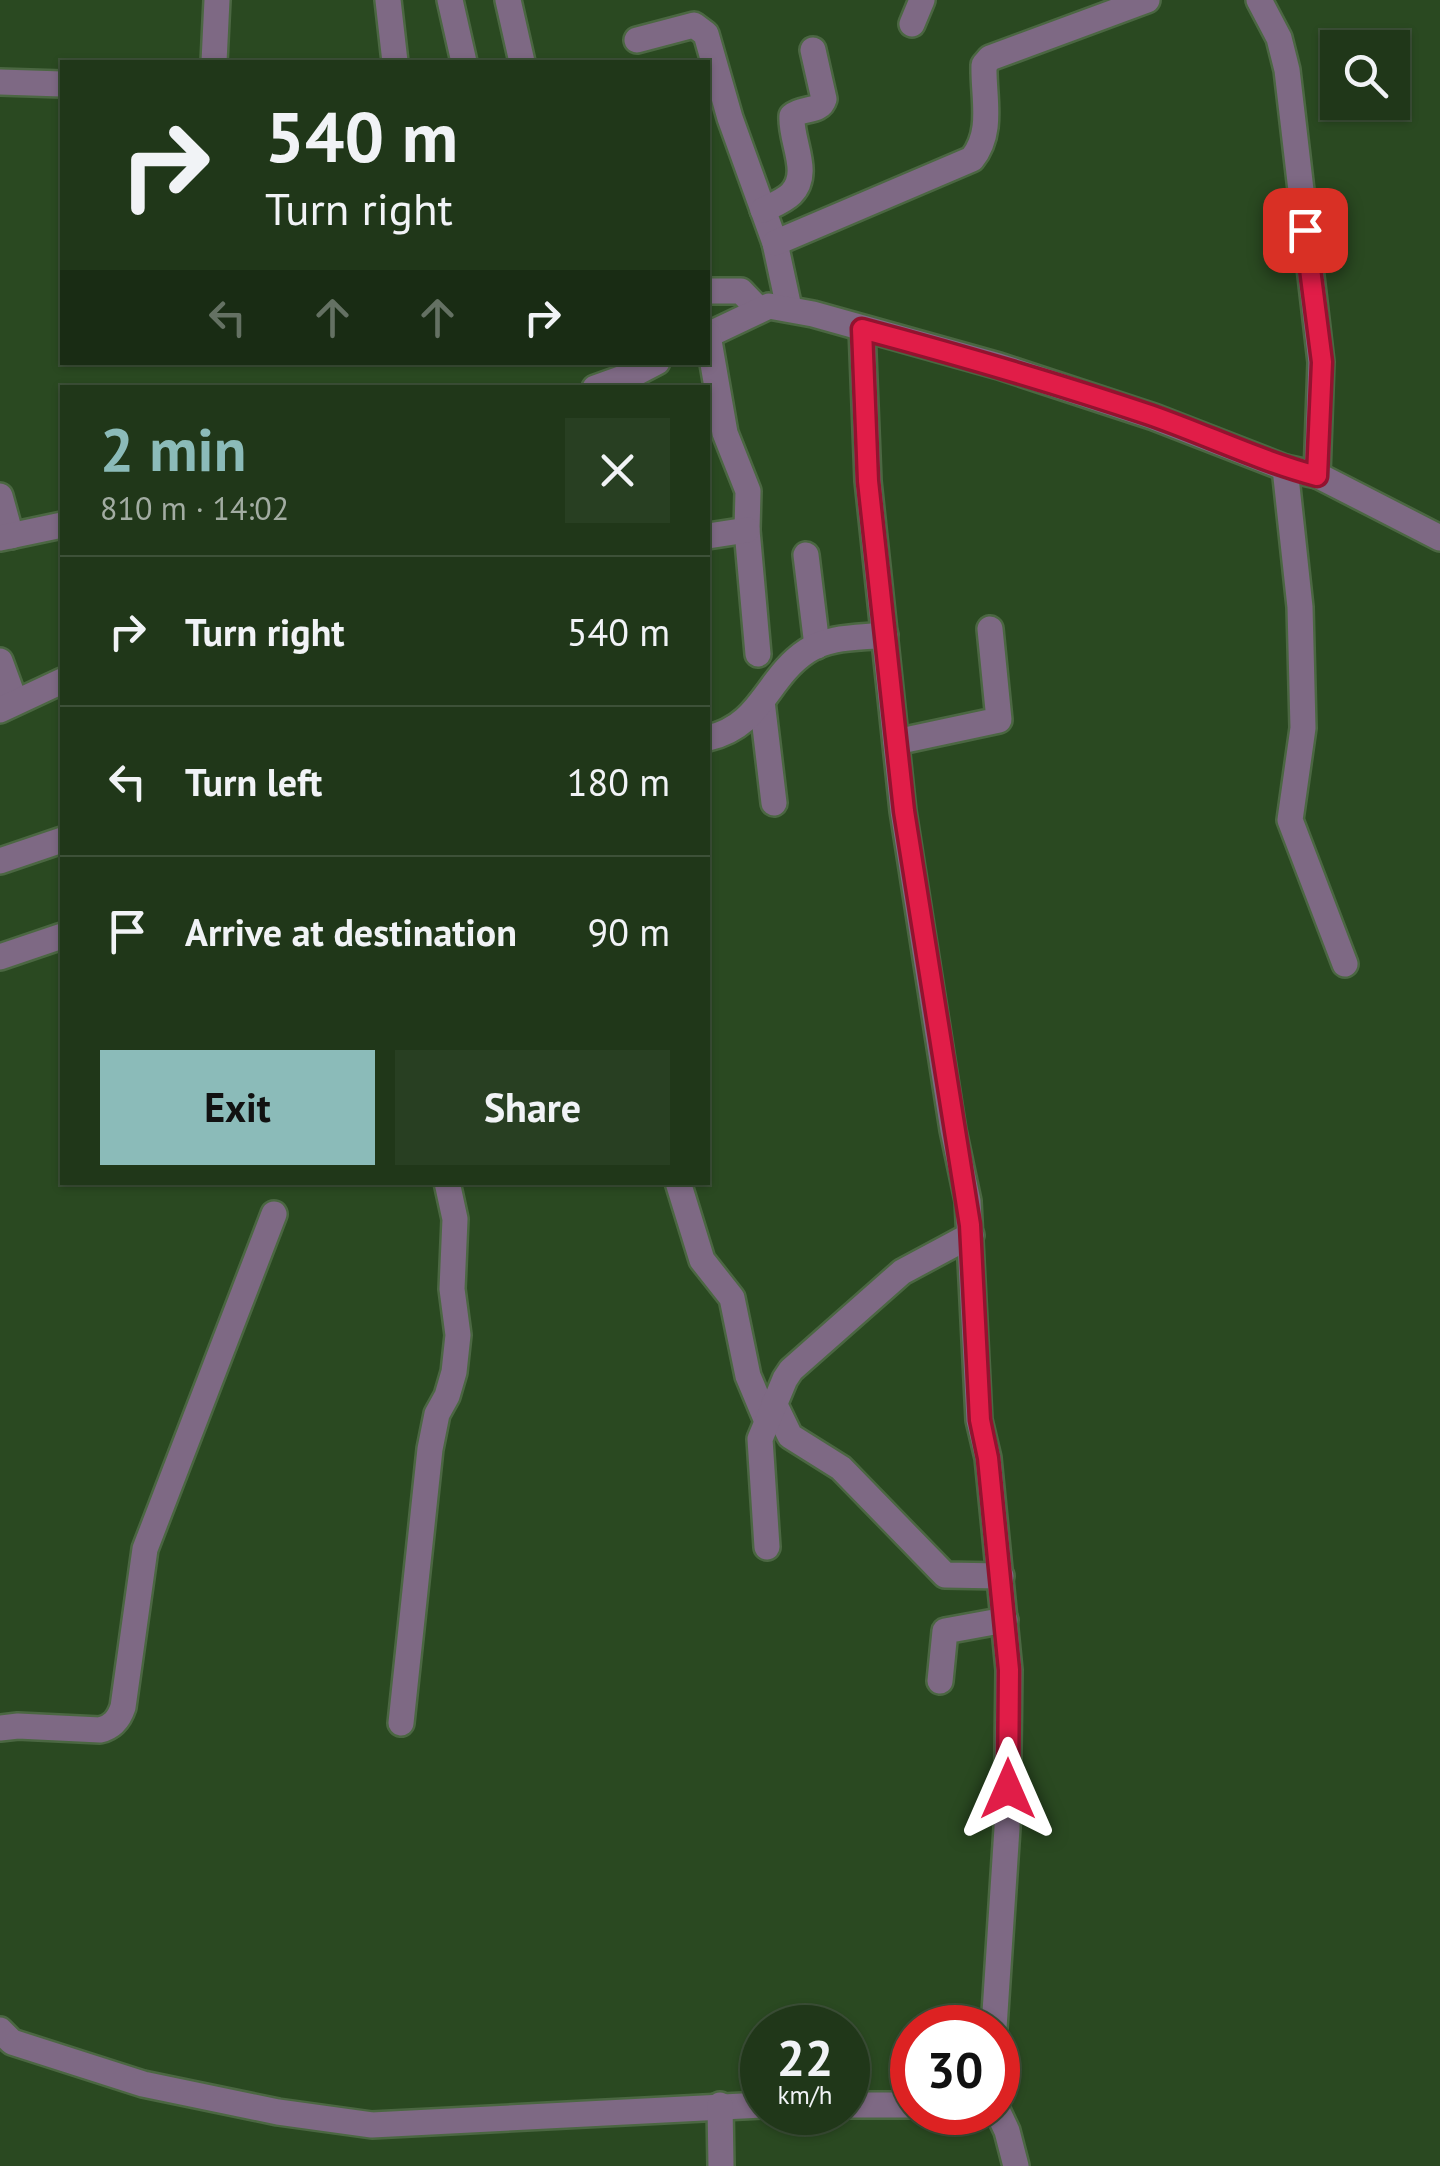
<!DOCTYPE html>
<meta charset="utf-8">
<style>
body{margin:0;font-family:"PT Sans",sans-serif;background:#283f22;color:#f1f3f6;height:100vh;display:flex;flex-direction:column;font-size:38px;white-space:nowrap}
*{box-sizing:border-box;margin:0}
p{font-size:32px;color:#a2aca2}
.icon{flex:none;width:55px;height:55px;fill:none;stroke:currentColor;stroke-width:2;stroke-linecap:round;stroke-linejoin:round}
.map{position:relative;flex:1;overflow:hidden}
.drawer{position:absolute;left:60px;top:385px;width:650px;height:800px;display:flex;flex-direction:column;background:#203719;border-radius:0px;box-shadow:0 2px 8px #0004,0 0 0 2px #3d5138}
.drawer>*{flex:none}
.banner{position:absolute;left:60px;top:60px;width:650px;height:305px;border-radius:0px;box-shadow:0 2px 8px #0004,0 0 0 2px #3d5138;background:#203719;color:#f1f3f6;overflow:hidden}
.buttons{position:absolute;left:1320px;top:30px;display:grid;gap:20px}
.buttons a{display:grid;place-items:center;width:90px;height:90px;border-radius:0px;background:#203719;box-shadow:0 2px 8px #0004,0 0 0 2px #3d5138;font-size:50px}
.speed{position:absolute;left:740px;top:2005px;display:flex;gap:20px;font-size:50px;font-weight:700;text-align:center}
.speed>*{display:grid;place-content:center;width:130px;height:130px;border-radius:50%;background:#203719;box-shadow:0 2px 8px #0004,0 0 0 2px #3d5138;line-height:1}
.speed small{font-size:25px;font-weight:400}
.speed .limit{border:15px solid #d22;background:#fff;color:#111}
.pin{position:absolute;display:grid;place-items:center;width:85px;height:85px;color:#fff;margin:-42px;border-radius:20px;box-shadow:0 5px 15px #0006}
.me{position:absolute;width:110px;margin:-55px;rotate:0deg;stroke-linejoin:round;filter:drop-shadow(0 0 8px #0008)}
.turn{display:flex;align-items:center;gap:35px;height:210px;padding:0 40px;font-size:45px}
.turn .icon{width:130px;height:130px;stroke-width:2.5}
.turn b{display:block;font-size:70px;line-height:85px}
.lanes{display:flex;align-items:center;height:95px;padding:0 40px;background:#0003;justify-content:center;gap:50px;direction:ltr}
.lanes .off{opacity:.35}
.round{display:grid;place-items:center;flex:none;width:105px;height:105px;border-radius:0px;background:#283f22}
.head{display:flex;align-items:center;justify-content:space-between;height:170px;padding:0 40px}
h1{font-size:60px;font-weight:800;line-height:75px;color:#8bbbb9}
.button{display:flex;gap:20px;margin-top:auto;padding:20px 40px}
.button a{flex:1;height:115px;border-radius:0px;background:#8bbbb9;color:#111;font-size:40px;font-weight:800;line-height:115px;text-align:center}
.button a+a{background:#283f22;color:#f1f3f6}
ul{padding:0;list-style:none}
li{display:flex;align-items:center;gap:30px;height:150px;padding:0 40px;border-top:2px solid #3d5138}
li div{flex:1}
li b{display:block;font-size:38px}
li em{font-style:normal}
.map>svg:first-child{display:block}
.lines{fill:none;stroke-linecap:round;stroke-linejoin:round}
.minor-casing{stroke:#4b6742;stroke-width:30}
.minor{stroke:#7e6984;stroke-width:25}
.route-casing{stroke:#92132f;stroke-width:25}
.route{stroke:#e11d48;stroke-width:18}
</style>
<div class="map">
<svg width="1440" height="2166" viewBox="0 0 1440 2166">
<rect width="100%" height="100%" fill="#2a4921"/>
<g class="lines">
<defs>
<g id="minor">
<polyline points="388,0 395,62"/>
<polyline points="450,0 464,62"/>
<polyline points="508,0 522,62"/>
<polyline points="1259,0 1279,38 1287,70 1321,362 1317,475"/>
<polyline points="912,24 922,0"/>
<polyline points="637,40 694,25 706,34 730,118 775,243 789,308"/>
<polyline points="214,62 217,0"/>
<polyline points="0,82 62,84"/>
<path d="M 763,210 C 771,206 784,201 791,194 C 812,173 790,141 792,116 C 802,107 820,113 824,99 L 813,50"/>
<path d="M 775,243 L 972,159 C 994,132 983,97 984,65 L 990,58 L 1147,0"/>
<polyline points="708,291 741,291 759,310"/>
<polyline points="862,329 868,481 903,811 953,1130 968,1201 979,1420 988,1458 1009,1670 1007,1828 994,2028"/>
<polyline points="708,335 769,306 813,314 999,366 1154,417 1285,468 1317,475 1440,538"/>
<polyline points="708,335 725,433 748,491 747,530 758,654"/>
<polyline points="595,388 634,374 657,362"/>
<polyline points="1285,468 1300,607 1303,728 1290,820 1345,964"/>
<polyline points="0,496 11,536"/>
<polyline points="708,536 747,530"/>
<polyline points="0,538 62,525"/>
<polyline points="806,555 817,646"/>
<polyline points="0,661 15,702"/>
<polyline points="762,701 774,803"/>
<polyline points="0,710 62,681"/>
<path d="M 708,738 C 762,726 766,678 807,651 C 829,636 859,638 885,635"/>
<polyline points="896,742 999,720 990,629"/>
<polyline points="0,861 62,840"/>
<polyline points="0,957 62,936"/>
<polyline points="678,1182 702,1260 732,1298 748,1376 766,1419"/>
<polyline points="774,1403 790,1436 841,1468 945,1575 1001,1576"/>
<polyline points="767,1547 760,1439 785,1379 791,1370 902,1272 971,1235"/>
<polyline points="940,1681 945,1631 1005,1620"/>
<polyline points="401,1723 430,1449 437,1414 447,1396 454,1372 458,1335 452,1289 455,1219 447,1182"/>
<path d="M 0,1728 L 18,1726 L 100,1730 C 113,1727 119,1719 123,1707 L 145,1549 L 274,1214"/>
<polyline points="0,2030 12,2042 143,2084 278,2112 372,2125 762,2105"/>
<polyline points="720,2105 721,2166"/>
<polyline points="848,2105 912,2105"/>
<polyline points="998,2112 1007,2131 1016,2166"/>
</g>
</defs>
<use href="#minor" class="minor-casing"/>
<use href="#minor" class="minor"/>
</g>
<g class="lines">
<defs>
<path id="route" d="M 1008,1789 L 1009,1670 L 988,1458 L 980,1420 L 970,1225 L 904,811 L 868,481 L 862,329 C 959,355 1055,383 1150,415 C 1207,435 1260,461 1317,476 L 1322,362 L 1305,230"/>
</defs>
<use href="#route" class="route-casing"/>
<use href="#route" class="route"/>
</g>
</svg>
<div class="buttons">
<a><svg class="icon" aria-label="search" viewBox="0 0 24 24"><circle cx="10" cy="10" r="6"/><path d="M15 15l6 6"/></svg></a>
</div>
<div class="speed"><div>22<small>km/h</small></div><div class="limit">30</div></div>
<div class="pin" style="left:1305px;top:230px;background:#d93025"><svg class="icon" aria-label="arrive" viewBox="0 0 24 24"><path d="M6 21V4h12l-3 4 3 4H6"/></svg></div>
<svg class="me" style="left:1008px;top:1789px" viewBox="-20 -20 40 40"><path d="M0-17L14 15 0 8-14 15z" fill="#e11d48" stroke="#fff" stroke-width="4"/></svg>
<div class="banner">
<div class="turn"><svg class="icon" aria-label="right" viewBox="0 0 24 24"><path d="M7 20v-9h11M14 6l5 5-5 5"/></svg><div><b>540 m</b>Turn right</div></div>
<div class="lanes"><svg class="icon off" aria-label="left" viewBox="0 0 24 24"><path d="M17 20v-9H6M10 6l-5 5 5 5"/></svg><svg class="icon off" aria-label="ahead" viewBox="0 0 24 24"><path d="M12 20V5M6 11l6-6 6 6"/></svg><svg class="icon off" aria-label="ahead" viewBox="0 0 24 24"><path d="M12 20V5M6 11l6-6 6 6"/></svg><svg class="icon" aria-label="right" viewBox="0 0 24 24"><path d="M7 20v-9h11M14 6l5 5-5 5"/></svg></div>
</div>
<section class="drawer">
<div class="head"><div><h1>2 min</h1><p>810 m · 14:02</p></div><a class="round"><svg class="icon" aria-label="close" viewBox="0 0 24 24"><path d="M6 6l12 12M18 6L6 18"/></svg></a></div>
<ul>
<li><svg class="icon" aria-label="right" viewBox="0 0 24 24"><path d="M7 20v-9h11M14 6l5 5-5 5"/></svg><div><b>Turn right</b></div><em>540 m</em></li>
<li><svg class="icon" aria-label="left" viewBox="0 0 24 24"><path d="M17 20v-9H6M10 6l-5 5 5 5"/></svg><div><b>Turn left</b></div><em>180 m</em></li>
<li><svg class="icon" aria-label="arrive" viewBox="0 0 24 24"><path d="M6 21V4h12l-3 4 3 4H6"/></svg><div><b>Arrive at destination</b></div><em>90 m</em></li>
</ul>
<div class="button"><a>Exit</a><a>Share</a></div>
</section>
</div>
